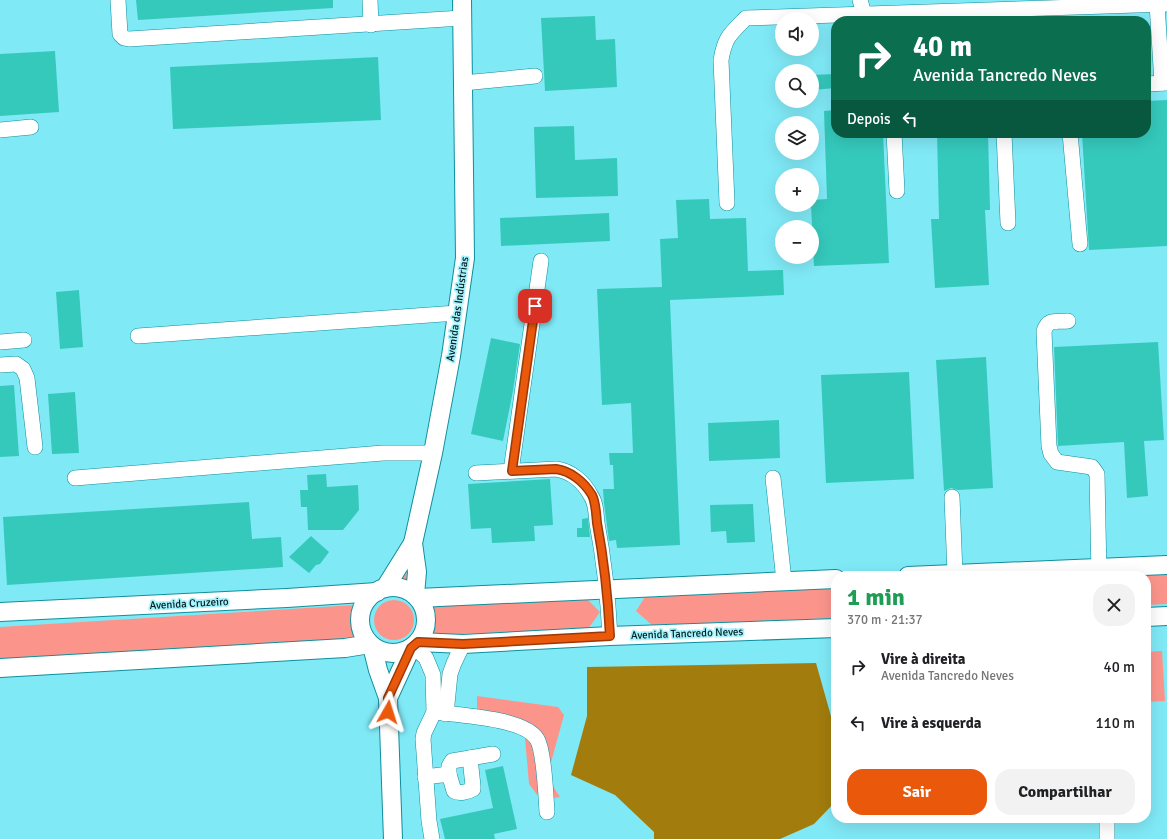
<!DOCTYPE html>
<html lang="pt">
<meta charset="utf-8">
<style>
body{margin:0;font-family:Signika,sans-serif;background:#f2f2f2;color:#202124;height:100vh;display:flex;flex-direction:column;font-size:15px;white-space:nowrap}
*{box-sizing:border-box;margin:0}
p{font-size:13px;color:#757577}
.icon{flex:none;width:22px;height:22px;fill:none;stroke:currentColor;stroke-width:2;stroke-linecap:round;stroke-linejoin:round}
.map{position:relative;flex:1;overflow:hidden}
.drawer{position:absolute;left:831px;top:571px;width:320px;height:252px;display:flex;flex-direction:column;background:#fff;border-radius:16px;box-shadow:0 4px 16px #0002}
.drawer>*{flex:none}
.hud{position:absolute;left:831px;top:16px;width:320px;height:122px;border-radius:16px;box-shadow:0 4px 16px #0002;background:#0b6e4f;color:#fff;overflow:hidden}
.controls{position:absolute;left:775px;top:12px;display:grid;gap:8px}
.controls a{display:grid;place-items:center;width:44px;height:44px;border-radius:50%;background:#fff;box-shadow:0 4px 16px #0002;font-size:20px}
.pin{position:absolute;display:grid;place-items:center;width:34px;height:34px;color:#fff;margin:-17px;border-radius:8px;box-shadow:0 2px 6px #0006}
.me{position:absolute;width:44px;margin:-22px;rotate:6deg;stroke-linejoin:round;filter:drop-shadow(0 0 3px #0008)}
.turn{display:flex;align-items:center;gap:14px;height:84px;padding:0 16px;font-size:18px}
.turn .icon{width:52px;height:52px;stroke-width:2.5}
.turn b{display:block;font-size:28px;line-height:34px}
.then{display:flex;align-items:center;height:38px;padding:0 16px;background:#0003;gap:8px;font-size:15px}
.round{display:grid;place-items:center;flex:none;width:42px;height:42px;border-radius:16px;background:#f2f2f2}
.summary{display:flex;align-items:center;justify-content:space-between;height:68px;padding:0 16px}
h1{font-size:24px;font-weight:700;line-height:30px;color:#1e9e55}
.button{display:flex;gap:8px;margin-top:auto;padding:8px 16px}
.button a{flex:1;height:46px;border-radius:16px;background:#ea580c;color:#fff;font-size:16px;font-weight:700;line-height:46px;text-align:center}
.button a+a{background:#f2f2f2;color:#202124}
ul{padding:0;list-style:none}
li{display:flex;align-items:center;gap:12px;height:56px;padding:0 16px}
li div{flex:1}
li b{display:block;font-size:15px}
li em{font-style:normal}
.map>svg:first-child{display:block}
.green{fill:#fb958c}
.water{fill:#a27c0d}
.building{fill:#35c9bc}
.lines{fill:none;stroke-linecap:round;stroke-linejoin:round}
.minor-casing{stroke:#0f8f9c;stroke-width:16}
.major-casing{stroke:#0f8f9c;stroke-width:20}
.minor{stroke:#fff;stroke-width:15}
.major{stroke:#fff;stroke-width:18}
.route-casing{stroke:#983908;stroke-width:10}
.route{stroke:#ea580c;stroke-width:7}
.labels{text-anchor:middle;stroke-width:3.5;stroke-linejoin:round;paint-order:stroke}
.street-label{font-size:11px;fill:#031a1d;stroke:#a3f3fd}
</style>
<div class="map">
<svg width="1167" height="839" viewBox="0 0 1167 839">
<rect width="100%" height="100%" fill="#80e9f6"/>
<g class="green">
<polygon points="405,561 408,585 392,583"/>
<polygon points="1167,571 1167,604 1146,605 1146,576 1123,576 1125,573"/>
<polygon points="836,587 836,618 652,625 636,611 646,595"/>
<polygon points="584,596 600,612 588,629 434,635 432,602"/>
<circle cx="394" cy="620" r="20"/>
<polygon points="355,605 356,642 0,659 0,627"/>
<polygon points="1162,651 1165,701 1146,702 1146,652"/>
<polygon points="477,696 558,707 564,715 547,777 560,797 541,800 529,784 525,738 521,724 477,709"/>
</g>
<polygon class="water" points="816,663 836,734 836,801 814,824 780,839 654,839 654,832 615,795 571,775 587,716 587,667"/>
<g class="building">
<polygon points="136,0 333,0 333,8 138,20"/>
<polygon points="595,16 596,40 615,39 617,87 545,91 541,18"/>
<polygon points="55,51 59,112 0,116 0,54"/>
<polygon points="378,57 381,120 173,129 170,67"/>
<polygon points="836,74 836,88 812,90 812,75"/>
<polygon points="1167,100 1167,246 1089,250 1082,133 1146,133 1146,101"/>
<polygon points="836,110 836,133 883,133 889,263 814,266 811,205 812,205 812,200 827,199 824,111"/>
<polygon points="574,126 575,160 617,158 618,196 536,198 534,127"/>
<polygon points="937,133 988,133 990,210 985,210 989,285 935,288 931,219 939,219"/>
<polygon points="709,199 710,219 746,218 748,271 783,270 784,295 670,300 680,545 617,548 616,540 609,541 604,503 603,489 614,489 613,465 610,465 609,453 633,453 631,403 602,405 597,289 662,287 660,239 678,238 676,200"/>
<polygon points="609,213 610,241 501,246 500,218"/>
<polygon points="79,290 83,347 60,349 56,292"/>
<polygon points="491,338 520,344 513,391 503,441 471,434"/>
<polygon points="1158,342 1164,440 1144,441 1148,496 1127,498 1124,442 1058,446 1054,347"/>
<polygon points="986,357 993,488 958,490 951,488 944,491 936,360"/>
<polygon points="909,372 914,479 826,483 821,375"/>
<polygon points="14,385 19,456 0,457 0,386"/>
<polygon points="75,392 79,453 52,454 48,394"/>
<polygon points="779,420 780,458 709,461 708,423"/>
<polygon points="326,474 327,487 358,485 359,510 343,530 308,530 307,507 301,507 300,490 308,490 307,475"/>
<polygon points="550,479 553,525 534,526 535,541 492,543 491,528 471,529 468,484"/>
<polygon points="249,502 252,539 281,537 283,567 7,585 3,517"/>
<polygon points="753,504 755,542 727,543 726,531 711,532 710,505"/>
<polygon points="588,518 590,537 577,537 577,528 582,528 582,519"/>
<polygon points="311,536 329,552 320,564 316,565 309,573 289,557"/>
<polygon points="503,766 517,829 494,834 495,839 445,839 440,819 493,808 485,770"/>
</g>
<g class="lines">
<defs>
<g id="minor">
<polyline points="118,0 120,34 124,38 129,39 462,18"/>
<polyline points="370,0 371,25"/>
<polyline points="860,0 864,14"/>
<polyline points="1157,4 1162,83"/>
<polyline points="463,83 535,76"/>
<polyline points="1146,84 1167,83"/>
<polyline points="0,130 31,127"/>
<polyline points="894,133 897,191"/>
<polyline points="1004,133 1008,223"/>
<polyline points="1070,133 1080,244"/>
<path d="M 727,203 L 721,60 C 725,37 730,34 746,18 L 1167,4"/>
<path d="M 1068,321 C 1056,322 1048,318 1044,331 L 1049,446 L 1051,454 L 1057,462 L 1092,467 L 1097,474 L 1099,576"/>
<polyline points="138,336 457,313"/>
<polyline points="0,342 24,340"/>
<polyline points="0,365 16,364 23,369 27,378 35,447"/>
<polyline points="511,471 541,261"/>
<path d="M 476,473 L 556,469 C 571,471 584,482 591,496 C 596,503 596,514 597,523 C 604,560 608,598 610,636"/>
<polyline points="75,478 383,453 433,453"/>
<polyline points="773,478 784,581"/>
<polyline points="952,497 955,574"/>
<polyline points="413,646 426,658 433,675 434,712 424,733 423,739 429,821 432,839"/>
<path d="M 434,712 C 458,715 524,718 537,739 C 544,750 546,797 547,812"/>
<polyline points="446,714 450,674 454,663 463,644"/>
<polyline points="449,774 449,766 452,761 470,758"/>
<path d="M 425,777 L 449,774 L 454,791 C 459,794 468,792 473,789 L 473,786 L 470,758 L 493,754"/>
<polyline points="1107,818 1107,839"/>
</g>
<g id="major">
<polyline points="908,576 1167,565"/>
<circle cx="393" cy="620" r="33"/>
<polyline points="385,588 413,543"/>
<polyline points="415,595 417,572 413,543 433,453 451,356 465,258 462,0"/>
<polyline points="418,598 836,579"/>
<polyline points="0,612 287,598 377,592"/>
<polyline points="1146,617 1167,616"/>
<polyline points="418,642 463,644 610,636 836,628"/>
<polyline points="372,646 378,670 388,698 393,839"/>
<polyline points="0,668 345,648 370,644"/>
<polyline points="388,698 411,648"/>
</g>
</defs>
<use href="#minor" class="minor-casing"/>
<use href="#major" class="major-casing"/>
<use href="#minor" class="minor"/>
<use href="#major" class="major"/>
</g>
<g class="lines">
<defs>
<path id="route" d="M 388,712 L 388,698 L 411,648 L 418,642 L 463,644 L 610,636 C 608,598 604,560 597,523 C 596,514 596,503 592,495 C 584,482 571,471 556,469 L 512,471 L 535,306"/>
</defs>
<use href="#route" class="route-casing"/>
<use href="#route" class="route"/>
</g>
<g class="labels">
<g class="street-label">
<text transform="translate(457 309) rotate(-82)" y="4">Avenida das Indústrias</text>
<text transform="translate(189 603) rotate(-3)" y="4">Avenida Cruzeiro</text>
<text transform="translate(687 633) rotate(-2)" y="4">Avenida Tancredo Neves</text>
</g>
</g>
</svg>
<div class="controls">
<a><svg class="icon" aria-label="sound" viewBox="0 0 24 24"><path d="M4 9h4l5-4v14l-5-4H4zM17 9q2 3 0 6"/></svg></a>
<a><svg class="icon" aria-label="search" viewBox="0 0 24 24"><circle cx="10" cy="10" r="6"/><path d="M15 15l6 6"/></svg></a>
<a><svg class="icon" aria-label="layers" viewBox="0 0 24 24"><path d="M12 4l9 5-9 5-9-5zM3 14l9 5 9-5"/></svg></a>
<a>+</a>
<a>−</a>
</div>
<div class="pin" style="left:535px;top:306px;background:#d93025"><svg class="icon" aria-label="arrive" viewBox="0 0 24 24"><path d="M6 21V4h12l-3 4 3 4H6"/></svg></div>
<svg class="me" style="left:388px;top:712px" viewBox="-20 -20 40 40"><path d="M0-17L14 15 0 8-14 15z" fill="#ea580c" stroke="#fff" stroke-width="4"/></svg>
<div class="hud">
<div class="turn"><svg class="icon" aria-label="right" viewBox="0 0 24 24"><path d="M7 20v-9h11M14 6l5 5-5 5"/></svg><div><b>40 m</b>Avenida Tancredo Neves</div></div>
<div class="then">Depois<svg class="icon" aria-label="left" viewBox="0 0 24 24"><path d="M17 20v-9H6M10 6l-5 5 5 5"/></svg></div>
</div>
<section class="drawer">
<div class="summary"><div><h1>1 min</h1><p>370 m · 21:37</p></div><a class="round"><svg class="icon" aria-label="close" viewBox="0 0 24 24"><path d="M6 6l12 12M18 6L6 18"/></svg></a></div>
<ul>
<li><svg class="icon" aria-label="right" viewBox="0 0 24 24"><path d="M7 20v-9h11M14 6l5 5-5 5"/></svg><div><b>Vire à direita</b><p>Avenida Tancredo Neves</p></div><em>40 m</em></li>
<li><svg class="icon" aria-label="left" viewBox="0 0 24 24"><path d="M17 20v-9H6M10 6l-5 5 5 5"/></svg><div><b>Vire à esquerda</b></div><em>110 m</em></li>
</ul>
<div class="button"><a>Sair</a><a>Compartilhar</a></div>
</section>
</div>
